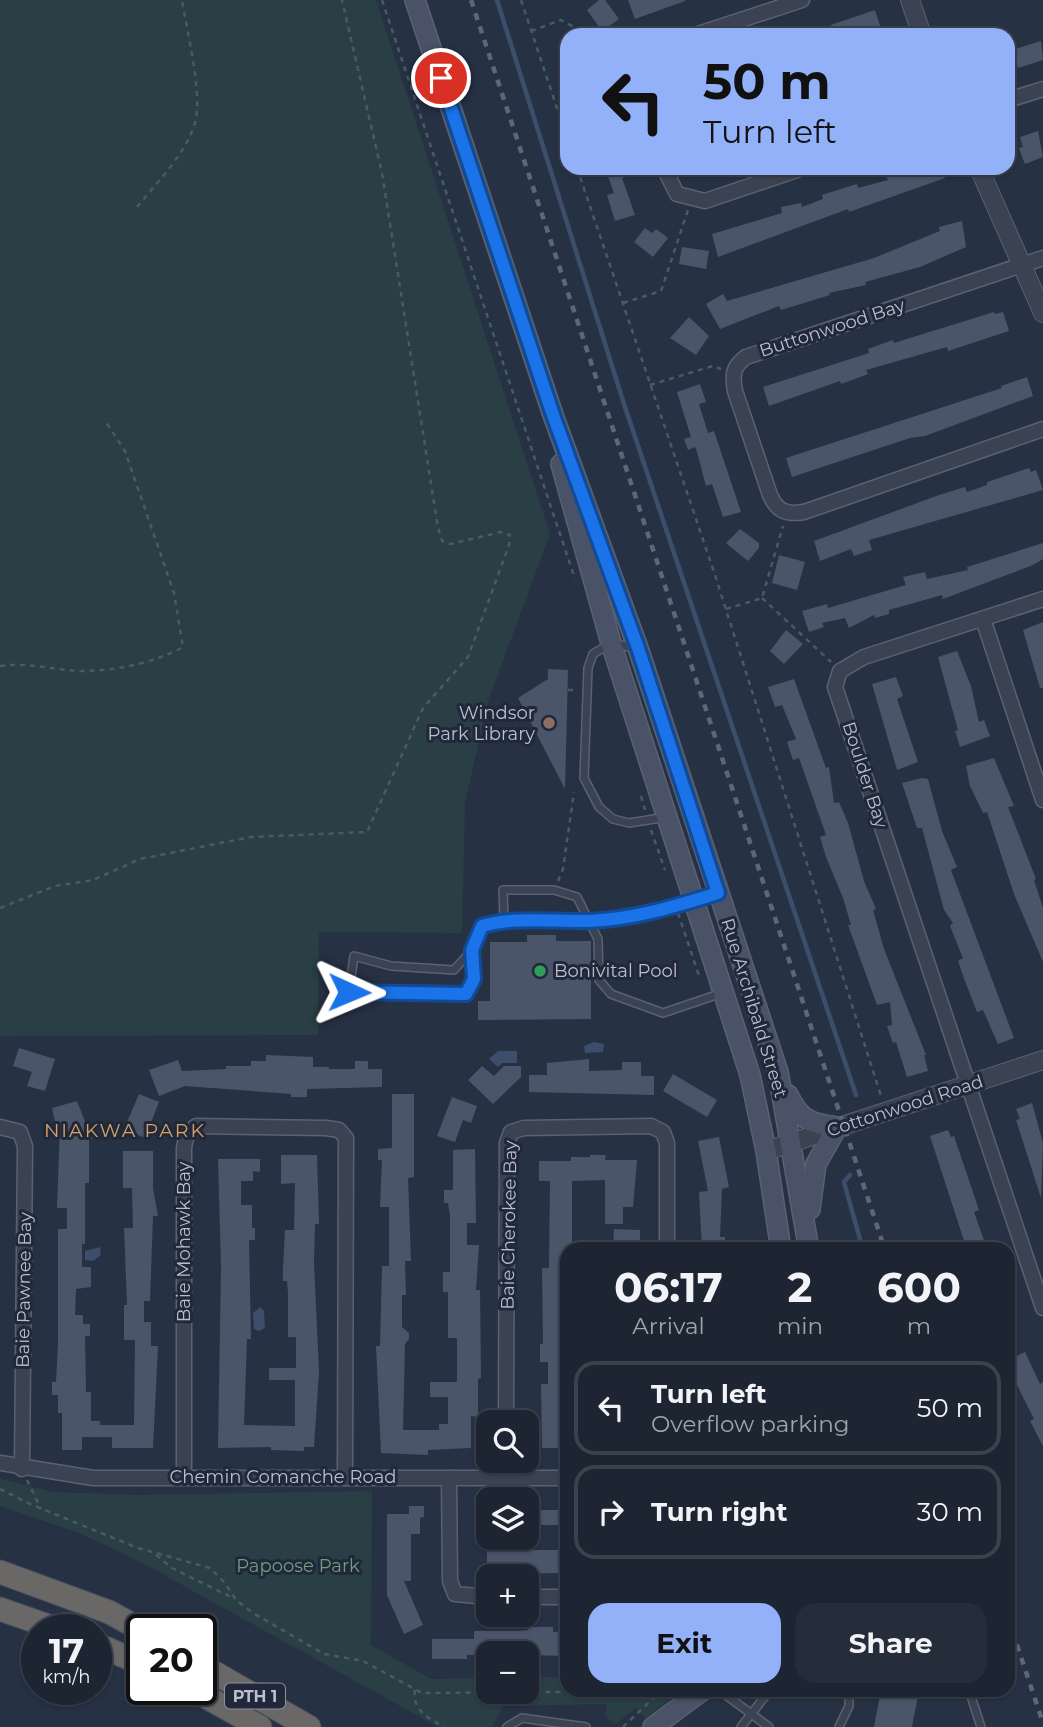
<!DOCTYPE html>
<meta charset="utf-8">
<style>
body{margin:0;font-family:Montserrat,sans-serif;background:#252d3b;color:#f1f3f6;height:100vh;display:flex;flex-direction:column;font-size:26px;white-space:nowrap}
*{box-sizing:border-box;margin:0}
p{font-size:23px;color:#a0a5ac}
.icon{flex:none;width:38px;height:38px;fill:none;stroke:currentColor;stroke-width:2;stroke-linecap:round;stroke-linejoin:round}
.map{position:relative;flex:1;overflow:hidden}
.panel{position:absolute;left:560px;top:1242px;width:455px;height:455px;display:flex;flex-direction:column;background:#1d2533;border-radius:21px;box-shadow:0 2px 5px #0004,0 0 0 2px #3b424e}
.panel>*{flex:none}
.hud{position:absolute;left:560px;top:28px;width:455px;height:147px;border-radius:21px;box-shadow:0 2px 5px #0004,0 0 0 2px #3b424e;background:#92b1f9;color:#111;overflow:hidden}
.fabs{position:absolute;left:476px;top:1410px;display:grid;gap:14px}
.fabs a{display:grid;place-items:center;width:63px;height:63px;border-radius:14px;background:#1d2533;box-shadow:0 2px 5px #0004,0 0 0 2px #3b424e;font-size:35px}
.speed{position:absolute;left:21px;top:1614px;display:flex;gap:14px;font-size:35px;font-weight:700;text-align:center}
.speed>*{display:grid;place-content:center;width:91px;height:91px;border-radius:50%;background:#1d2533;box-shadow:0 2px 5px #0004,0 0 0 2px #3b424e;line-height:1}
.speed small{font-size:18px;font-weight:400}
.speed .limit{border:4px solid #111;border-radius:10px;background:#fff;color:#111}
.pin{position:absolute;display:grid;place-items:center;width:60px;height:60px;color:#fff;margin:-30px;border:4px solid #fff;border-radius:50%;box-shadow:0 2px 7px #0007}
.me{position:absolute;width:77px;margin:-38px;rotate:91deg;stroke-linejoin:round;filter:drop-shadow(0 0 5px #0008)}
.turn{display:flex;align-items:center;gap:24px;height:147px;padding:0 28px;font-size:32px}
.turn .icon{width:91px;height:91px;stroke-width:2.5}
.turn b{display:block;font-size:49px;line-height:60px}
.eta{display:flex;justify-content:space-evenly;align-items:center;height:119px;text-align:center}
.eta b{font-size:42px;font-weight:700;line-height:49px}
.action{display:flex;gap:14px;margin-top:auto;padding:14px 28px}
.action a{flex:1;height:80px;border-radius:21px;background:#92b1f9;color:#111;font-size:28px;font-weight:700;line-height:80px;text-align:center}
.action a+a{background:#252d3b;color:#f1f3f6}
ul{padding:0;list-style:none}
li{display:flex;align-items:center;gap:21px;height:94px;margin:0 14px 10px;padding:0 14px;border:4px solid #3b424e;border-radius:21px}
li div{flex:1}
li b{display:block;font-size:26px}
li em{font-style:normal}
.map>svg:first-child{display:block}
.green{fill:#293f45}
.water{fill:#3d4d6c}
.lines{fill:none;stroke-linecap:round;stroke-linejoin:round}
.stream{stroke:#3d4d6c;stroke-width:4.5}
.building{fill:#4b556a}
.service-casing{stroke:#5a6171;stroke-width:10}
.minor-casing{stroke:#5a6171;stroke-width:17}
.tertiary-casing{stroke:#5a6171;stroke-width:20}
.secondary-casing{stroke:#5a6171;stroke-width:22}
.trunk-casing{stroke:#464e5e;stroke-width:25}
.path{stroke:#475c61;stroke-width:2.5;stroke-dasharray:5 5;stroke-linecap:butt}
.service{stroke:#3b4353;stroke-width:7}
.minor{stroke:#3b4353;stroke-width:14}
.tertiary{stroke:#3b4353;stroke-width:18}
.secondary{stroke:#495266;stroke-width:19}
.trunk{stroke:#6a6866;stroke-width:23}
.rail{stroke:#5e677a;stroke-width:4.5;stroke-dasharray:7 7;stroke-linecap:butt}
.route-casing{stroke:#114b97;stroke-width:18}
.route{stroke:#1a73e8;stroke-width:12}
.education-dot{fill:#8d6e63;stroke:#202839;stroke-width:2.5}
.leisure-dot{fill:#2e9e5b;stroke:#202839;stroke-width:2.5}
.labels{text-anchor:middle;stroke-width:6;stroke-linejoin:round;paint-order:stroke}
.shield{fill:#202839;stroke:#8b92a1;stroke-width:2}
.shield-label{font-size:16px;font-weight:bold;fill:#b9bfcd}
.street-label{font-size:18px;fill:#b9bfcd;stroke:#202839}
.poi-label{font-size:18px;fill:#b9bfcd;stroke:#202839;text-anchor:end}
.park-label{font-size:18px;fill:#709e7e;stroke:#202839}
.neighbourhood-label{font-size:19px;letter-spacing:2px;fill:#d7a269;stroke:#202839}
</style>
<div class="map">
<svg width="1043" height="1727" viewBox="0 0 1043 1727">
<rect width="100%" height="100%" fill="#273144"/>
<g class="green">
<polygon points="0,0 376,0 550,534 488,701 465,803 462,933 319,932 318,1035 0,1036"/>
<polygon points="0,1479 54,1492 138,1495 372,1491 371,1645 431,1679 488,1678 488,1692 527,1692 527,1677 567,1677 567,1690 680,1691 645,1719 636,1708 616,1724 605,1716 607,1704 502,1706 493,1727 438,1727 141,1562 79,1533 0,1506"/>
</g>
<g class="water">
<polygon points="594,1042 604,1044 603,1052 585,1053 584,1046"/>
<polygon points="498,1051 517,1051 517,1063 502,1063 498,1067 489,1059"/>
<polygon points="100,1247 101,1255 93,1261 85,1260 85,1251"/>
<polygon points="260,1307 264,1311 265,1328 259,1331 254,1329 253,1313"/>
</g>
<g class="lines">
<g class="stream">
<polyline points="497,0 624,404 856,1095"/>
<polyline points="850,1175 844,1182 863,1250"/>
</g>
</g>
<g class="building">
<polygon points="599,0 605,0 619,19 602,31 587,10"/>
<polygon points="628,0 685,0 685,1 635,19"/>
<polygon points="875,10 883,35 833,35 831,25"/>
<polygon points="1041,41 1043,60 1018,68 1012,50"/>
<polygon points="1038,131 1043,157 1025,164 1019,148 1023,147 1020,137"/>
<polygon points="605,168 643,168 644,171 622,178 635,215 615,221 607,195 614,193"/>
<polygon points="912,168 941,168 945,178 849,212 848,209 718,257 712,234 782,213 781,207 801,203 802,207 823,199 822,195 857,184 858,188 888,180 886,176"/>
<polygon points="962,221 966,247 920,267 865,282 866,285 829,293 830,295 781,310 779,306 720,329 706,304 723,294 727,301 874,258 940,231 939,227"/>
<polygon points="645,228 652,233 656,229 668,238 653,257 634,242"/>
<polygon points="682,247 709,251 706,269 679,264"/>
<polygon points="994,312 995,314 1003,312 1009,331 948,351 947,347 866,370 868,374 841,384 840,381 769,406 763,387 869,353 868,349 893,340 894,343"/>
<polygon points="689,317 709,336 696,355 670,338"/>
<polygon points="1027,377 1033,396 925,436 910,438 792,477 786,458 1002,388 1001,386"/>
<polygon points="700,384 706,402 699,404 708,433 714,431 741,512 723,517 712,484 706,486 697,452 695,447 688,450 684,439 691,437 677,392"/>
<polygon points="1029,468 1031,472 1036,470 1043,490 869,540 872,550 854,556 851,549 820,561 814,541 939,495 965,487 967,492 987,485 987,482"/>
<polygon points="740,529 759,543 759,548 748,561 726,543"/>
<polygon points="1043,543 1043,559 1033,565 943,599 942,595 889,610 889,614 875,618 874,615 849,628 845,618 822,623 824,627 809,632 802,611 827,604 828,608 906,585 903,577 925,572 927,579 968,570 967,567"/>
<polygon points="779,555 805,562 797,590 772,583"/>
<polygon points="1043,622 1043,688 1040,688 1023,630"/>
<polygon points="786,630 803,644 784,664 770,651"/>
<polygon points="957,651 971,686 979,722 984,720 990,736 960,747 955,731 958,730 938,657"/>
<polygon points="548,669 568,670 565,789 518,698 548,679"/>
<polygon points="896,677 903,696 897,699 918,762 897,770 872,684"/>
<polygon points="794,679 826,768 829,767 834,803 839,802 848,823 864,881 876,909 873,910 884,949 926,1055 924,1055 928,1071 907,1077 896,1042 893,1043 887,1026 892,1025 890,1002 877,1005 848,925 851,925 843,898 826,857 820,837 826,835 799,758 793,760 787,742 796,739 782,705 775,707 768,687"/>
<polygon points="994,758 1014,806 1008,807 1036,879 1034,880 1043,908 1043,962 1014,894 987,812 983,813 970,786 966,766"/>
<polygon points="922,778 928,779 942,831 957,867 951,870 1014,1038 998,1044 983,1010 977,1012 965,981 958,961 963,958 950,926 953,923 944,910 922,828 917,828 902,783"/>
<polygon points="527,935 556,935 556,941 591,941 591,1019 478,1020 478,1001 490,1001 490,942 527,942"/>
<polygon points="19,1048 55,1059 45,1091 27,1086 32,1072 13,1066"/>
<polygon points="266,1055 313,1057 313,1067 329,1067 329,1069 355,1069 355,1061 368,1061 368,1069 382,1069 382,1087 307,1089 307,1097 291,1097 291,1094 185,1086 159,1096 149,1070 178,1060 182,1071 226,1069 226,1066 251,1066 251,1061 266,1061"/>
<polygon points="589,1059 589,1071 622,1070 622,1062 641,1062 641,1076 654,1076 654,1095 529,1092 529,1075 547,1075 547,1063"/>
<polygon points="482,1066 494,1076 504,1066 521,1066 521,1077 493,1104 468,1080"/>
<polygon points="673,1074 717,1100 707,1117 663,1091"/>
<polygon points="139,1094 159,1102 145,1138 124,1129"/>
<polygon points="392,1094 414,1094 414,1177 408,1178 411,1261 405,1261 406,1295 402,1295 402,1327 409,1333 409,1339 405,1344 403,1430 439,1430 439,1424 448,1424 448,1397 430,1397 430,1382 457,1382 457,1338 448,1338 448,1292 443,1292 443,1272 450,1272 450,1215 448,1203 444,1203 444,1190 453,1190 453,1150 475,1149 476,1223 467,1223 467,1245 479,1245 476,1290 480,1290 481,1378 478,1379 478,1417 471,1416 471,1448 428,1450 428,1455 381,1453 376,1346 380,1346 382,1266 389,1266 389,1207 380,1207 382,1160 378,1160 378,1149 392,1148"/>
<polygon points="452,1097 477,1106 471,1123 463,1120 455,1142 437,1136"/>
<polygon points="77,1101 92,1139 89,1140 89,1183 85,1183 85,1244 82,1244 82,1267 91,1267 91,1287 76,1289 75,1315 83,1315 83,1324 90,1324 90,1336 85,1336 86,1392 91,1392 91,1421 100,1421 100,1425 134,1425 135,1340 124,1340 124,1305 127,1305 124,1228 133,1228 132,1188 123,1188 123,1151 153,1151 153,1188 158,1216 153,1216 150,1301 144,1301 144,1322 151,1322 151,1346 158,1346 153,1448 112,1448 112,1437 82,1437 82,1450 62,1450 62,1413 58,1413 58,1395 52,1395 52,1382 56,1382 58,1344 58,1229 67,1229 67,1208 57,1208 60,1125 56,1126 52,1108"/>
<polygon points="1032,1103 1043,1143 1041,1198 1016,1120 1020,1119 1016,1109"/>
<polygon points="948,1130 951,1137 954,1136 979,1210 974,1212 986,1246 976,1250 967,1250 930,1136"/>
<polygon points="719,1137 729,1187 722,1189 720,1237 725,1237 725,1250 702,1250 699,1192 708,1191 698,1141"/>
<polygon points="281,1155 317,1155 319,1224 315,1224 314,1263 319,1371 314,1447 304,1447 304,1451 271,1450 271,1447 218,1448 221,1267 218,1159 260,1159 260,1172 253,1171 253,1181 241,1181 241,1205 252,1205 252,1228 255,1228 255,1240 249,1240 251,1339 247,1339 244,1425 295,1426 295,1380 269,1380 269,1368 296,1368 296,1337 288,1337 288,1293 287,1281 283,1281 283,1268 285,1230 294,1230 295,1183 281,1184"/>
<polygon points="590,1155 606,1155 605,1160 637,1160 633,1207 623,1207 623,1224 605,1224 605,1180 572,1181 572,1250 567,1250 567,1448 542,1448 541,1384 548,1384 548,1362 540,1362 540,1344 543,1344 542,1268 549,1268 550,1181 539,1181 539,1161 571,1161 571,1157 590,1157"/>
<polygon points="614,1229 640,1230 640,1250 613,1250"/>
<polygon points="1008,1337 1011,1337 1017,1356 1025,1352 1040,1384 1043,1382 1043,1446 1030,1421 1034,1419 1014,1379 1008,1383"/>
<polygon points="409,1506 424,1506 424,1517 420,1518 420,1534 411,1534 411,1581 404,1581 423,1625 404,1634 387,1595 387,1514 409,1514"/>
<rect x="538" y="1510" width="29" height="15"/>
<polygon points="487,1545 522,1545 522,1550 567,1550 567,1573 487,1574"/>
<polygon points="528,1627 553,1627 553,1632 567,1632 567,1656 488,1654 467,1655 467,1659 432,1659 432,1639 474,1639 474,1631 516,1631 528,1630"/>
<polygon points="881,1690 919,1690 912,1727 874,1727"/>
</g>
<g class="lines">
<defs>
<g id="service">
<polyline points="634,648 611,643 593,654 588,668 584,778 599,807 613,819 629,823 667,817"/>
<polyline points="717,893 637,915 591,921 504,920 503,890 554,890 577,897 598,939 599,980 611,994 663,1013 722,993"/>
<polyline points="472,950 454,970 391,966 354,956 349,992 465,994 474,979 472,950 482,925 504,920"/>
<polyline points="719,1690 769,1727"/>
<polyline points="969,1690 981,1727"/>
<polyline points="507,1727 522,1718 586,1727"/>
<polyline points="741,1727 770,1690"/>
<polyline points="839,1727 849,1706 849,1690"/>
</g>
<g id="minor">
<polyline points="695,35 802,0"/>
<polyline points="1008,100 1043,89"/>
<polyline points="664,168 677,194 705,201 803,168"/>
<path d="M 1043,258 L 746,357 C 733,366 732,375 735,391 L 770,495 C 777,511 786,515 804,512 L 1043,429"/>
<polyline points="1043,599 864,657 840,671 835,687 1043,1308"/>
<polyline points="983,619 1043,800"/>
<polyline points="0,1127 20,1132 25,1146 22,1469"/>
<polyline points="506,1423 507,1143 511,1132 524,1128 651,1126 663,1132 667,1143 667,1250"/>
<polyline points="0,1463 93,1478 567,1478"/>
<polyline points="184,1477 184,1148 186,1137 196,1126 326,1128 339,1130 346,1138 345,1476"/>
<polyline points="449,1478 450,1581 455,1594 488,1597"/>
<polyline points="527,1597 567,1597"/>
</g>
<g id="tertiary">
<polyline points="910,0 922,35"/>
<polyline points="979,168 1043,313"/>
<polyline points="766,1151 1043,1060"/>
</g>
<g id="secondary">
<polyline points="415,0 553,415 638,648 778,1072 809,1250"/>
<polyline points="561,464 611,643 750,1075 766,1151 781,1250"/>
<path d="M 788,1095 C 800,1120 811,1124 837,1127 L 816,1164 L 810,1209"/>
<polyline points="653,1727 703,1690"/>
</g>
<g id="trunk">
<polyline points="0,1572 109,1612 142,1630"/>
<polyline points="0,1609 57,1629"/>
<polyline points="96,1644 142,1664"/>
<polyline points="201,1665 309,1727"/>
<polyline points="192,1689 260,1727"/>
</g>
</defs>
<use href="#service" class="service-casing"/>
<use href="#minor" class="minor-casing"/>
<use href="#tertiary" class="tertiary-casing"/>
<use href="#secondary" class="secondary-casing"/>
<use href="#trunk" class="trunk-casing"/>
<g class="path">
<polyline points="382,0 575,579"/>
<polyline points="521,0 567,138"/>
<polyline points="531,31 561,20 589,35"/>
<polyline points="577,168 715,575 881,1096"/>
<path d="M 137,207 C 158,181 185,155 195,123 C 203,96 187,31 182,0"/>
<polyline points="623,303 661,291 688,210"/>
<polyline points="650,385 713,366 721,369"/>
<polyline points="762,598 831,662"/>
<polyline points="726,609 762,598 783,526"/>
<path d="M 0,666 C 29,662 53,670 82,671 C 115,671 154,663 183,647 L 174,593 L 125,451 L 104,419"/>
<polyline points="568,690 574,690"/>
<polyline points="641,796 645,810"/>
<polyline points="651,830 665,870"/>
<polyline points="558,881 563,869 574,792"/>
<polyline points="0,908 55,886 93,880 140,859 251,837 367,832 423,708 468,657 509,545 510,535 501,532 450,544 442,541 438,528 382,173 342,0"/>
<polyline points="678,913 699,976"/>
<polyline points="27,1480 41,1509"/>
<polyline points="0,1489 30,1504 138,1548 210,1568 225,1583 236,1600 253,1613 324,1654 363,1661 422,1693 662,1691"/>
<polyline points="156,1555 172,1568 235,1599"/>
<path d="M 415,1690 C 412,1711 429,1718 444,1727"/>
<polyline points="623,1727 661,1691"/>
</g>
<use href="#service" class="service"/>
<use href="#minor" class="minor"/>
<use href="#tertiary" class="tertiary"/>
<use href="#secondary" class="secondary"/>
<use href="#trunk" class="trunk"/>
<g class="rail">
<polyline points="471,0 885,1250"/>
<polyline points="1008,1618 1043,1723"/>
</g>
</g>
<g class="lines">
<defs>
<path id="route" d="M 349,992 L 466,994 L 474,979 L 472,950 L 482,926 C 517,916 553,922 590,921 C 634,919 677,906 718,893 L 638,648 L 553,415 L 441,78"/>
</defs>
<use href="#route" class="route-casing"/>
<use href="#route" class="route"/>
</g>
<circle class="education-dot" cx="549" cy="723" r="7"/>
<circle class="leisure-dot" cx="540" cy="971" r="7"/>
<g class="labels">
<rect class="shield" x="225" y="1683.5" width="60" height="25" rx="5"/>
<g class="shield-label">
<text x="255" y="1702">PTH 1</text>
</g>
<g class="street-label">
<text transform="translate(832 328) rotate(-18)" y="6">Buttonwood Bay</text>
<text transform="translate(865 775) rotate(72)" y="6">Boulder Bay</text>
<text transform="translate(754 1008) rotate(73)" y="6">Rue Archibald Street</text>
<text transform="translate(905 1106) rotate(-18)" y="6">Cottonwood Road</text>
<text transform="translate(509 1225) rotate(-89)" y="6">Baie Cherokee Bay</text>
<text transform="translate(184 1242) rotate(-90)" y="6">Baie Mohawk Bay</text>
<text transform="translate(24 1290) rotate(-89)" y="6">Baie Pawnee Bay</text>
<text x="283" y="1483">Chemin Comanche Road</text>
</g>
<g class="poi-label">
<text x="535" y="719">Windsor<tspan x="535" dy="21">Park Library</tspan></text>
<text x="554" y="977" text-anchor="start">Bonivital Pool</text>
</g>
<g class="park-label">
<text x="298" y="1572">Papoose Park</text>
</g>
<g class="neighbourhood-label">
<text x="125" y="1137">NIAKWA PARK</text>
</g>
</g>
</svg>
<div class="fabs">
<a><svg class="icon" aria-label="search" viewBox="0 0 24 24"><circle cx="10" cy="10" r="6"/><path d="M15 15l6 6"/></svg></a>
<a><svg class="icon" aria-label="layers" viewBox="0 0 24 24"><path d="M12 4l9 5-9 5-9-5zM3 14l9 5 9-5"/></svg></a>
<a>+</a>
<a>−</a>
</div>
<div class="speed"><div>17<small>km/h</small></div><div class="limit">20</div></div>
<div class="pin" style="left:441px;top:78px;background:#d93025"><svg class="icon" aria-label="arrive" viewBox="0 0 24 24"><path d="M6 21V4h12l-3 4 3 4H6"/></svg></div>
<svg class="me" style="left:349px;top:992px" viewBox="-20 -20 40 40"><path d="M0-17L14 15 0 8-14 15z" fill="#1a73e8" stroke="#fff" stroke-width="4"/></svg>
<div class="hud">
<div class="turn"><svg class="icon" aria-label="left" viewBox="0 0 24 24"><path d="M17 20v-9H6M10 6l-5 5 5 5"/></svg><div><b>50 m</b>Turn left</div></div>
</div>
<section class="panel">
<div class="eta">
<div><b>06:17</b><p>Arrival</p></div>
<div><b>2</b><p>min</p></div>
<div><b>600</b><p>m</p></div>
</div>
<ul>
<li><svg class="icon" aria-label="left" viewBox="0 0 24 24"><path d="M17 20v-9H6M10 6l-5 5 5 5"/></svg><div><b>Turn left</b><p>Overflow parking</p></div><em>50 m</em></li>
<li><svg class="icon" aria-label="right" viewBox="0 0 24 24"><path d="M7 20v-9h11M14 6l5 5-5 5"/></svg><div><b>Turn right</b></div><em>30 m</em></li>
</ul>
<div class="action"><a>Exit</a><a>Share</a></div>
</section>
</div>
